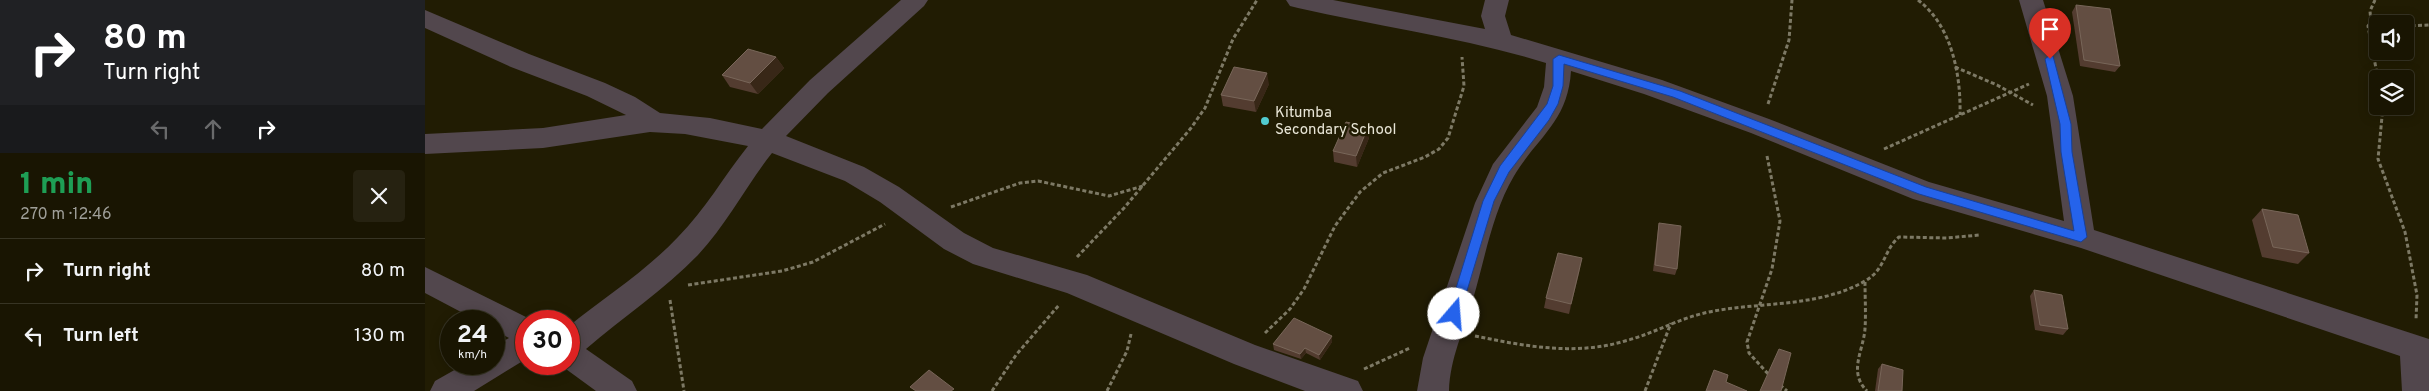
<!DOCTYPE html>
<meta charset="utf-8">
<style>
body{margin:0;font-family:Overpass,sans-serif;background:#262211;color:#f1f3f6;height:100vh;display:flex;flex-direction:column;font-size:19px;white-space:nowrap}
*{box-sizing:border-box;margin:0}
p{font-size:16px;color:#9f9f99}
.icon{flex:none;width:28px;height:28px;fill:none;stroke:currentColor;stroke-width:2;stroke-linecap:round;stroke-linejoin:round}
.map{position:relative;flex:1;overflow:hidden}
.sheet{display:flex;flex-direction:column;background:#191502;width:425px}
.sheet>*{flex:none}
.top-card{background:#202124;color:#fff;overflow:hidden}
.tools{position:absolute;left:1944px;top:15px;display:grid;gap:10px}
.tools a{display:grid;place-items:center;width:45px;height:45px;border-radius:5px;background:#191502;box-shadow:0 2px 12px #0003,0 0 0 1px #373424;font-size:25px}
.speed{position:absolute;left:15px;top:310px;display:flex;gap:10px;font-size:25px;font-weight:700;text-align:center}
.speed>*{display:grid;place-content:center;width:65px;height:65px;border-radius:50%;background:#191502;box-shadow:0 2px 12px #0003,0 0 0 1px #373424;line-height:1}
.speed small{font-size:12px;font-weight:400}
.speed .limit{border:8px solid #d22;background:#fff;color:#111}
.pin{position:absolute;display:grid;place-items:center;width:42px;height:42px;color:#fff;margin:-51px -21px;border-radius:50% 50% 50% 0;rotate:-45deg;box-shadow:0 0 5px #0007}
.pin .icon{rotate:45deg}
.me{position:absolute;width:55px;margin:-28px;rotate:18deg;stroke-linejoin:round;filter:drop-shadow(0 0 4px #0008)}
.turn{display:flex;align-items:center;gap:18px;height:105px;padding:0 20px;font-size:22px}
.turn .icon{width:65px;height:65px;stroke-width:2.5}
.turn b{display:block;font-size:35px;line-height:42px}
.lanes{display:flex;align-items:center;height:48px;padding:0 20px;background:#0003;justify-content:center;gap:25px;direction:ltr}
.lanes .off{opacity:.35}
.round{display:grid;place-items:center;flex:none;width:52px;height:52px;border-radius:5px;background:#262211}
.overview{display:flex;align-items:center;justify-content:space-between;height:85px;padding:0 20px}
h1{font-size:30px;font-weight:800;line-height:38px;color:#1e9e55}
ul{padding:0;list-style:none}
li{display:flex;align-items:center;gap:15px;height:65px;padding:0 20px;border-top:1px solid #373424}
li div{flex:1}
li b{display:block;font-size:19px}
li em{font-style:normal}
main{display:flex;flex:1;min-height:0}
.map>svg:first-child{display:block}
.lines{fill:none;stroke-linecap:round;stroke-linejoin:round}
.path{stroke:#7d7965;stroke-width:3;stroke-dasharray:4 2.5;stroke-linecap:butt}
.minor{fill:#52474d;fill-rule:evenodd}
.wall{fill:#533c30}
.shaded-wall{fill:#382717}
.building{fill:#634e42;stroke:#786659}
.route{fill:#2563eb;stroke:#184099}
.poi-dot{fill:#51ccd1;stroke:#211c03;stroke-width:2}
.labels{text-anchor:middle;stroke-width:5;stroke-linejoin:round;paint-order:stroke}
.poi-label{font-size:15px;fill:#e8e5d6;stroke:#211c03;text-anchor:start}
</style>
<main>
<section class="sheet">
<div class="top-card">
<div class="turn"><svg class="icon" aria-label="right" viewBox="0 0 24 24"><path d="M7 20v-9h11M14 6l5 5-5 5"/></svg><div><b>80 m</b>Turn right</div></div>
<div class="lanes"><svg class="icon off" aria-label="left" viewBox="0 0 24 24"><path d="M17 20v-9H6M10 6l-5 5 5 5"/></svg><svg class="icon off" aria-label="ahead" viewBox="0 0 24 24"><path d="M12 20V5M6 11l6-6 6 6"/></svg><svg class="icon" aria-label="right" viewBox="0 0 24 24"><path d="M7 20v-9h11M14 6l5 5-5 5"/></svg></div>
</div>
<div class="overview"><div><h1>1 min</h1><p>270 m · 12:46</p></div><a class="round"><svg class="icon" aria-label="close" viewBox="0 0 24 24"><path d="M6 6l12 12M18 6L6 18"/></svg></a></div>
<ul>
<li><svg class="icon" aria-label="right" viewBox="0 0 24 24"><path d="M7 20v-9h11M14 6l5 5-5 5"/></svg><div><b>Turn right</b></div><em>80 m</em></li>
<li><svg class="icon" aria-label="left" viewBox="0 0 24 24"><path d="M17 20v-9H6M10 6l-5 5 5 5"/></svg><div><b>Turn left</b></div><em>130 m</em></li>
</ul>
</section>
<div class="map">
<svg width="2004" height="391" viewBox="0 0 2004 391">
<rect width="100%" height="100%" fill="#211c03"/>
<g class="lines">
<g class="path">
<path d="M 1493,0 C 1527,26 1536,75 1535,115"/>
<polyline points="1946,22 1945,11 1950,0"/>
<polyline points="1980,26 2004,25"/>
<polyline points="1530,67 1572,85 1608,105"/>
<polyline points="1953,79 1943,26 1946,22 1961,24"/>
<polyline points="1343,104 1364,40 1367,0"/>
<polyline points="1958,106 1953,159 1980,232 1992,295 1991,320"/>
<polyline points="1459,149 1604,84"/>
<polyline points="1342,156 1355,221 1347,269 1322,342 1324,353 1345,376"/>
<polyline points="526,207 595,183 613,181 684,196 718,186"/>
<polyline points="652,257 699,208 766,128 780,108 808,39 832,0"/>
<path d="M 1440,282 C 1440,297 1441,314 1440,329 C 1438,352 1423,372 1442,391"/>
<polyline points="263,285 357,271 388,262 460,224"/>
<polyline points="245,300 259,391"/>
<polyline points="840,333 865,309 879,289 910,226 935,192 958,173 1000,157 1014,149 1023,138 1039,86 1037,57"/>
<path d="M 1050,336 C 1099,346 1150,356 1200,341 C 1231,333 1255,317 1289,311 C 1338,302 1395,307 1440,281 C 1461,269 1458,251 1474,237 L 1522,238 L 1554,235"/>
<polyline points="939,369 985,348"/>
<polyline points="1355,385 1362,391"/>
<polyline points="567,391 591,355 634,305"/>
<polyline points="682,391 702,351 706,334"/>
<polyline points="1220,391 1246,323"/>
</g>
<g class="minor">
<path d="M 476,0 L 503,0 L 499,6 L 403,93 L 361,136 L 439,167 L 474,187 L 539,233 L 568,248 L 662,275 L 830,345 L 933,381 L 938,391 L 880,391 L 809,364 L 642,293 L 548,264 L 519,249 L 455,202 L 420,181 L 347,153 C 321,186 302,224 273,255 C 239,290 198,317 161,349 L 207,381 L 212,391 L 171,391 L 134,364 L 144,364 L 144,326 C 180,297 221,271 253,237 C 280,210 299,176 323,146 L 260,134 L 225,132 L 118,148 L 0,154 L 0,134 L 118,128 L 201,115 L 162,96 L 86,67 L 0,28 L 0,10 L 104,54 L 180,83 L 210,97 L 235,113 L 285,118 L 337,129 L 385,80 Z"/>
<path d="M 861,0 L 908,0 L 1060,29 L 1056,16 L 1060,0 L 1084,0 L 1080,16 L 1086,35 L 1237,80 L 1344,119 L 1504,182 L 1639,221 L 1622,96 L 1594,0 L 1618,0 L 1648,96 L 1669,230 L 2004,339 L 2004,391 L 1977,391 L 1975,356 L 1656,248 L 1488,199 L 1326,133 L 1219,94 L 1146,71 C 1143,122 1112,137 1089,176 C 1067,213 1060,259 1048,299 C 1039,330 1025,358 1024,391 L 992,391 L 998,358 L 1050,203 L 1068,164 L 1112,107 L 1119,87 L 1121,63 C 1041,38 956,27 873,8 L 865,6 Z"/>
<polygon points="0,267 109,321 101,321 101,359 49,391 5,391 10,381 40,364 69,364 69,346 84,338 69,330 69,321 53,321 0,293"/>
</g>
</g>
<g class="wall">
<polygon points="1651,5 1695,66 1690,72 1655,66 1647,12"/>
<polygon points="351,57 359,68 333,94 305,87 297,75"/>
<polygon points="844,84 831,112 798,106 796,95"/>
<polygon points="943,127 944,138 932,167 909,162 908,151"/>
<polygon points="1837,209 1884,253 1873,264 1837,257 1827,220"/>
<polygon points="1234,223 1252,269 1250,275 1228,271 1233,229"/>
<polygon points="1155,269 1144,314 1119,308 1121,298"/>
<polygon points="1609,290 1643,329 1638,335 1610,330 1605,296"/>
<polygon points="907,342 895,360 881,353 876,359 849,350 848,344"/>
<polygon points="1457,364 1477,391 1450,391 1453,369"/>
</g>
<g class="shaded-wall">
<polygon points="351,57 359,68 333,94 325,83"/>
<polygon points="842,73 844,84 831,112 829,101"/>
<polygon points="943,127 944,138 932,167 931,156"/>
<polygon points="1157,258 1155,269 1144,314 1146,304"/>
<polygon points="907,336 907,342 895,360 894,355"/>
<polygon points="880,348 881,353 876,359 875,354"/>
</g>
<g class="building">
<polygon points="1651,5 1685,9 1695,66 1659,60"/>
<polygon points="323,49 351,57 325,83 297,75"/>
<polygon points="809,67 842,73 829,101 796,95"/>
<polygon points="921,122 943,127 931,156 908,151"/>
<polygon points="1837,209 1873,215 1884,253 1848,247"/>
<polygon points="1234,223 1256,226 1252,269 1230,265"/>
<polygon points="1133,253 1157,258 1146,304 1121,298"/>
<polygon points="1609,290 1637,295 1643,329 1615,325"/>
<polygon points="869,318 907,336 894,355 880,348 875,354 848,344"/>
<polygon points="1354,349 1366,353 1356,391 1335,391"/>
<polygon points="1457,364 1478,370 1477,391 1453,391"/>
<polygon points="504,370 529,389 526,391 491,391 485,387"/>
<polygon points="1289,370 1303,375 1301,382 1322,391 1281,391"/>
</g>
<polygon class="route" points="1134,55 1255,91 1501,187 1649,231 1636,152 1635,124 1620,59 1625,55 1628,56 1646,124 1647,152 1662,237 1656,242 1494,194 1248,97 1139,64 1138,86 1133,104 1124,120 1084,172 1069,201 1035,314 1029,319 1025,318 1023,314 1058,201 1075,166 1122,104 1128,86 1128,59"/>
<circle class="poi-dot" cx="840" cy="121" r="5"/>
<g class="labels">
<g class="poi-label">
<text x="850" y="117">Kitumba<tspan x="850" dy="17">Secondary School</tspan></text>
</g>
</g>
</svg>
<div class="tools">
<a><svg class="icon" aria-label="sound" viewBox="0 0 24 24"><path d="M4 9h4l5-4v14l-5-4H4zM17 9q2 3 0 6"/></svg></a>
<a><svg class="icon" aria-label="layers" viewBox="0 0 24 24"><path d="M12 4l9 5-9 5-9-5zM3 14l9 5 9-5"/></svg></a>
</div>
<div class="speed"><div>24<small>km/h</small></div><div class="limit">30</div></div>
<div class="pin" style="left:1625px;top:59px;background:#d93025"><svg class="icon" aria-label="arrive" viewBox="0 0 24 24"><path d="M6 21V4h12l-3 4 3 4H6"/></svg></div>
<svg class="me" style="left:1029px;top:314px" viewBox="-20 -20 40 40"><circle r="19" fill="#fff"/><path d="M0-13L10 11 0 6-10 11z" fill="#2563eb"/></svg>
</div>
</main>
